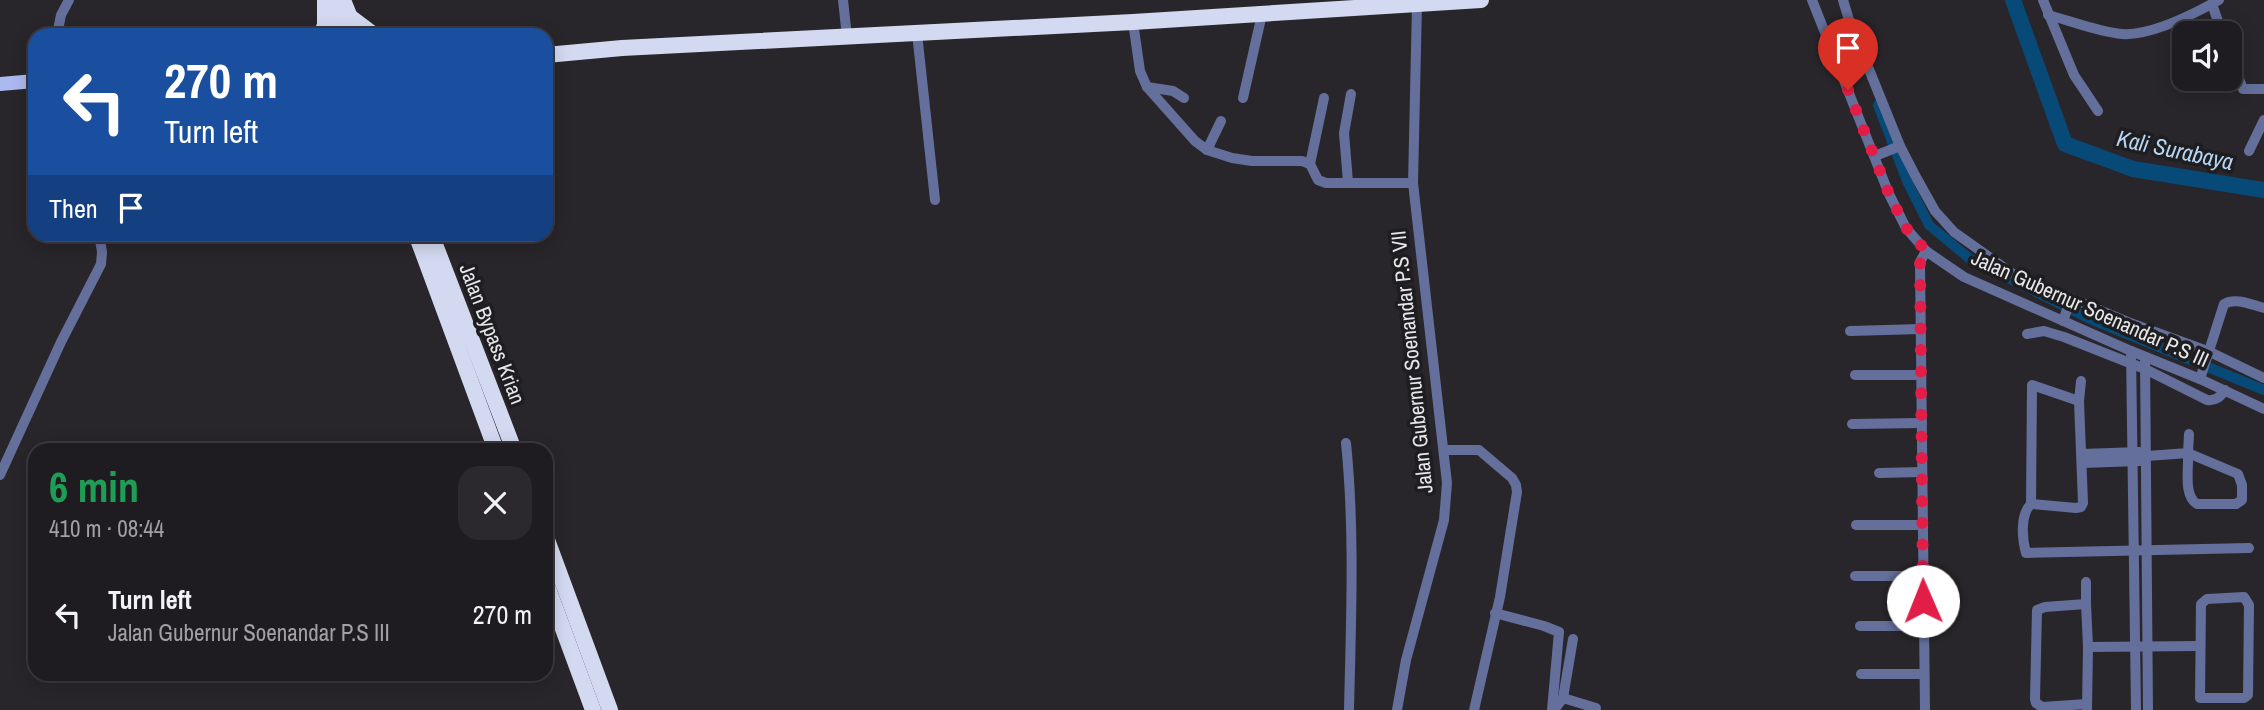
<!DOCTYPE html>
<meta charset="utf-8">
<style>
body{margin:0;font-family:"Archivo Narrow",sans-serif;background:#2b292d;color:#f1f3f6;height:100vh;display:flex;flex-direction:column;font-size:26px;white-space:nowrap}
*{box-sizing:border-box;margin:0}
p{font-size:23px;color:#a1a1a5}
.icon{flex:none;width:38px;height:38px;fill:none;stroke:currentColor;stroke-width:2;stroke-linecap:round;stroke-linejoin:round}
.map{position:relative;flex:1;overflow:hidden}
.side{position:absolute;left:28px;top:443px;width:525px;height:238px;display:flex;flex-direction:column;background:#1e1c20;border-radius:21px;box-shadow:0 4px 18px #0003,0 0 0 2px #3c3a3e}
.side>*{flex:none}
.hud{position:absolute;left:28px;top:28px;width:525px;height:214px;border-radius:21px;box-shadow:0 4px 18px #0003,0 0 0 2px #3c3a3e;background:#1a4fa0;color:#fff;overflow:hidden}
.controls{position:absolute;left:2172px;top:21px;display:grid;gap:14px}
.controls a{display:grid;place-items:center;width:70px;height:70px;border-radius:14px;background:#1e1c20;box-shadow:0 4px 18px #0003,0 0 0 2px #3c3a3e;font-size:35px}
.pin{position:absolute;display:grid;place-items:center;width:60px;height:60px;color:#fff;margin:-72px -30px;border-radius:50% 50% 50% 0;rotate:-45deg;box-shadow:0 0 7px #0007}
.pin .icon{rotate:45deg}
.me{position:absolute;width:77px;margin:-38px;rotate:359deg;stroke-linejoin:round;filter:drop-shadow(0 0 5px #0008)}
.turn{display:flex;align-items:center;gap:24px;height:147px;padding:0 21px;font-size:32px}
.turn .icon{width:91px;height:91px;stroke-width:2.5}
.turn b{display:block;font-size:49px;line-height:60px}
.then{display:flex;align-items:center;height:66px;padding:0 21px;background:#0003;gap:14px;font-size:26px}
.round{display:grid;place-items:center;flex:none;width:74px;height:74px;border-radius:21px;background:#2b292d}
.headline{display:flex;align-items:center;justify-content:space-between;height:119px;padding:0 21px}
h1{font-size:42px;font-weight:700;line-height:52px;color:#1e9e55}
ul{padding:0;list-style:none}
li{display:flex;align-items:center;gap:21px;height:105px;padding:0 21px}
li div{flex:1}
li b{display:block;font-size:26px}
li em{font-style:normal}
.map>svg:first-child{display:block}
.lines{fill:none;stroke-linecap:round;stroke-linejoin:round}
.canal{stroke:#084a77;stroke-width:10}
.river{stroke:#084a77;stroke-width:16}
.minor{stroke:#646f9b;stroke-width:10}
.major{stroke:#acb9f1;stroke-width:14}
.highway{stroke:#d3d9f0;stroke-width:16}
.route{stroke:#e11d48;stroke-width:12;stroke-dasharray:0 21.6}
.labels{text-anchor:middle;stroke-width:7;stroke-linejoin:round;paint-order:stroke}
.street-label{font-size:21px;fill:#e7e6e9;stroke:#1e1d20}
.water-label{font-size:23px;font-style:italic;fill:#b7d5f2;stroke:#1e1d20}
</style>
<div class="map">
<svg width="2264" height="710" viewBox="0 0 2264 710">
<rect width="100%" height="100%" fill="#28262a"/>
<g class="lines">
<polyline class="canal" points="1878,105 1907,181 1929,225 1970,259 2088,318 2264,390"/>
<polyline class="river" points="2013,0 2065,144 2133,169 2264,190"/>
<g class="minor">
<polyline points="843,0 847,37"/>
<polyline points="1812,0 1889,194 1906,228 1926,251 1964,277 2131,351 2200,379 2264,409"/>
<polyline points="1843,0 1849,20 1900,146 1916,177 1935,211 1954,232 2013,274 2133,324 2210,352 2264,378"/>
<polyline points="2043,0 2074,75 2098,111"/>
<polyline points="2212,4 2222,33"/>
<path d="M 2048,15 C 2072,21 2097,32 2122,34 C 2150,36 2194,14 2219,0"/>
<polyline points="1133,22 1140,71 1147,87 1195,141 1207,150 1232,158 1252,161 1302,161 1310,164 1318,180 1326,183 1413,183"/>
<polyline points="917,33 935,200"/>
<polyline points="57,35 61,15 69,0"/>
<polyline points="2230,56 2243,89 2264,89"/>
<polyline points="1147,87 1173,91 1184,98"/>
<polyline points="1243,98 1262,14"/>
<polyline points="1207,150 1221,121"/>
<polyline points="2249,151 2264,120"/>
<polyline points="1875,156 1900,146"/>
<polyline points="1310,164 1324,98"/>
<polyline points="1348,182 1344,133 1351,94"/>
<polyline points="2063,321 2071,298"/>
<polyline points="1850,331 1921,329"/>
<path d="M 2027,334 L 2044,331 L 2064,337 L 2145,369 L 2207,400 C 2216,401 2220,397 2225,390"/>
<polyline points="2131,351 2136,710"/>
<polyline points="2145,357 2148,710"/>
<polyline points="1855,375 1921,375"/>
<path d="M 2200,379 L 2224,304 C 2236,297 2252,305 2264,308"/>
<path d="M 2079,401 L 2032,385 L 2031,504 C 2020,515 2022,538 2026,553 L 2249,548"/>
<polyline points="1852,424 1922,423"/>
<path d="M 1346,443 C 1355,532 1351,620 1349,710"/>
<polyline points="1445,450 1479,450 1512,478 1516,485 1517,492 1500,597 1474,710"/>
<path d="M 2188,453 L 2238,474 L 2242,485 L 2242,500 L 2236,504 L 2197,504 C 2183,496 2189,468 2188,453 Z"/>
<polyline points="2082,454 2139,452"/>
<polyline points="2147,456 2188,453 2189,434"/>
<polyline points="2082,463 2139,461"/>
<polyline points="1879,473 1922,472"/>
<polyline points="0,475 61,342 101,264 102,252 99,234"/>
<polyline points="2031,504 2076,508 2081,507 2083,503 2079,401 2081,381"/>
<polyline points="1856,525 1923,525"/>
<polyline points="1855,576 1923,576"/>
<polyline points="2086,582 2086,604 2045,607 2037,610 2035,699 2036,703 2042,707 2087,704"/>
<polygon points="2244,597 2249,605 2248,695 2244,698 2200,698 2201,604 2207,599"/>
<polyline points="2086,604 2088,647"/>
<polyline points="1495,613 1544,626 1559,632 1552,710"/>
<polyline points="1860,626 1924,626"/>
<polyline points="1861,674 1924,674"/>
<polyline points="1563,698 1596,708"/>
<polyline points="2087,709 2088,647 2199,646"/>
<polyline points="1397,710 1406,660 1444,520 1447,483 1413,183 1417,4"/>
<polyline points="1554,710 1563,698 1573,639"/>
<polyline points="1925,710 1920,262 1926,251"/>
</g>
<polyline class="major" points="0,84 35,81"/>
<g class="highway">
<polyline points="330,0 343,35"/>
<polyline points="343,0 357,35"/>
<polyline points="350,17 374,35"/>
<polyline points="321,35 325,25 325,0"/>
<polyline points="546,55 622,48 1133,22 1481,0"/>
<polyline points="416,234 496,450"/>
<polyline points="431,234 514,450"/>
<polyline points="546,537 610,710"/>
<polyline points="546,583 593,710"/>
</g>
</g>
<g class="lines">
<polyline class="route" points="1848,90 1889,194 1906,228 1926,251 1920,262 1923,601"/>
</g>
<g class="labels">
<g class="street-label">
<text transform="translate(2090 309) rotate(24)" y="7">Jalan Gubernur Soenandar P.S III</text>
<text transform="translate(492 334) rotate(69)" y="7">Jalan Bypass Krian</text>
<text transform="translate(1412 362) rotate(-96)" y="7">Jalan Gubernur Soenandar P.S VII</text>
</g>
<g class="water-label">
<text transform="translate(2175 150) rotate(12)" y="8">Kali Surabaya</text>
</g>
</g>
</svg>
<div class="controls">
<a><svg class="icon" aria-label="sound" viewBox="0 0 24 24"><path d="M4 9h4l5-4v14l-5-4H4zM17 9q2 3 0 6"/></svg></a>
</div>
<div class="pin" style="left:1848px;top:90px;background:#d93025"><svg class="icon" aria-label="arrive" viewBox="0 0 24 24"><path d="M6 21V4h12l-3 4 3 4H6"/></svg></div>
<svg class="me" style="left:1923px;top:601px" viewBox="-20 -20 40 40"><circle r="19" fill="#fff"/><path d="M0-13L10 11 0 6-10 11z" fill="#e11d48"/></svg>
<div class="hud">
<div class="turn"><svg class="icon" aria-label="left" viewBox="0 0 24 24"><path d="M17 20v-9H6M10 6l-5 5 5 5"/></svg><div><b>270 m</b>Turn left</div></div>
<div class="then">Then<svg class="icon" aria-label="arrive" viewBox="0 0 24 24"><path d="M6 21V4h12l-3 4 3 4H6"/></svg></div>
</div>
<section class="side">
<div class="headline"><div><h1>6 min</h1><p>410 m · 08:44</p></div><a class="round"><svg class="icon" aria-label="close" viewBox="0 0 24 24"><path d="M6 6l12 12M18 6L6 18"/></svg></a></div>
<ul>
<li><svg class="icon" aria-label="left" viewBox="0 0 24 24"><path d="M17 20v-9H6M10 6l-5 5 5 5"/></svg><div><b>Turn left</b><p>Jalan Gubernur Soenandar P.S III</p></div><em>270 m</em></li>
</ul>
</section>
</div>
